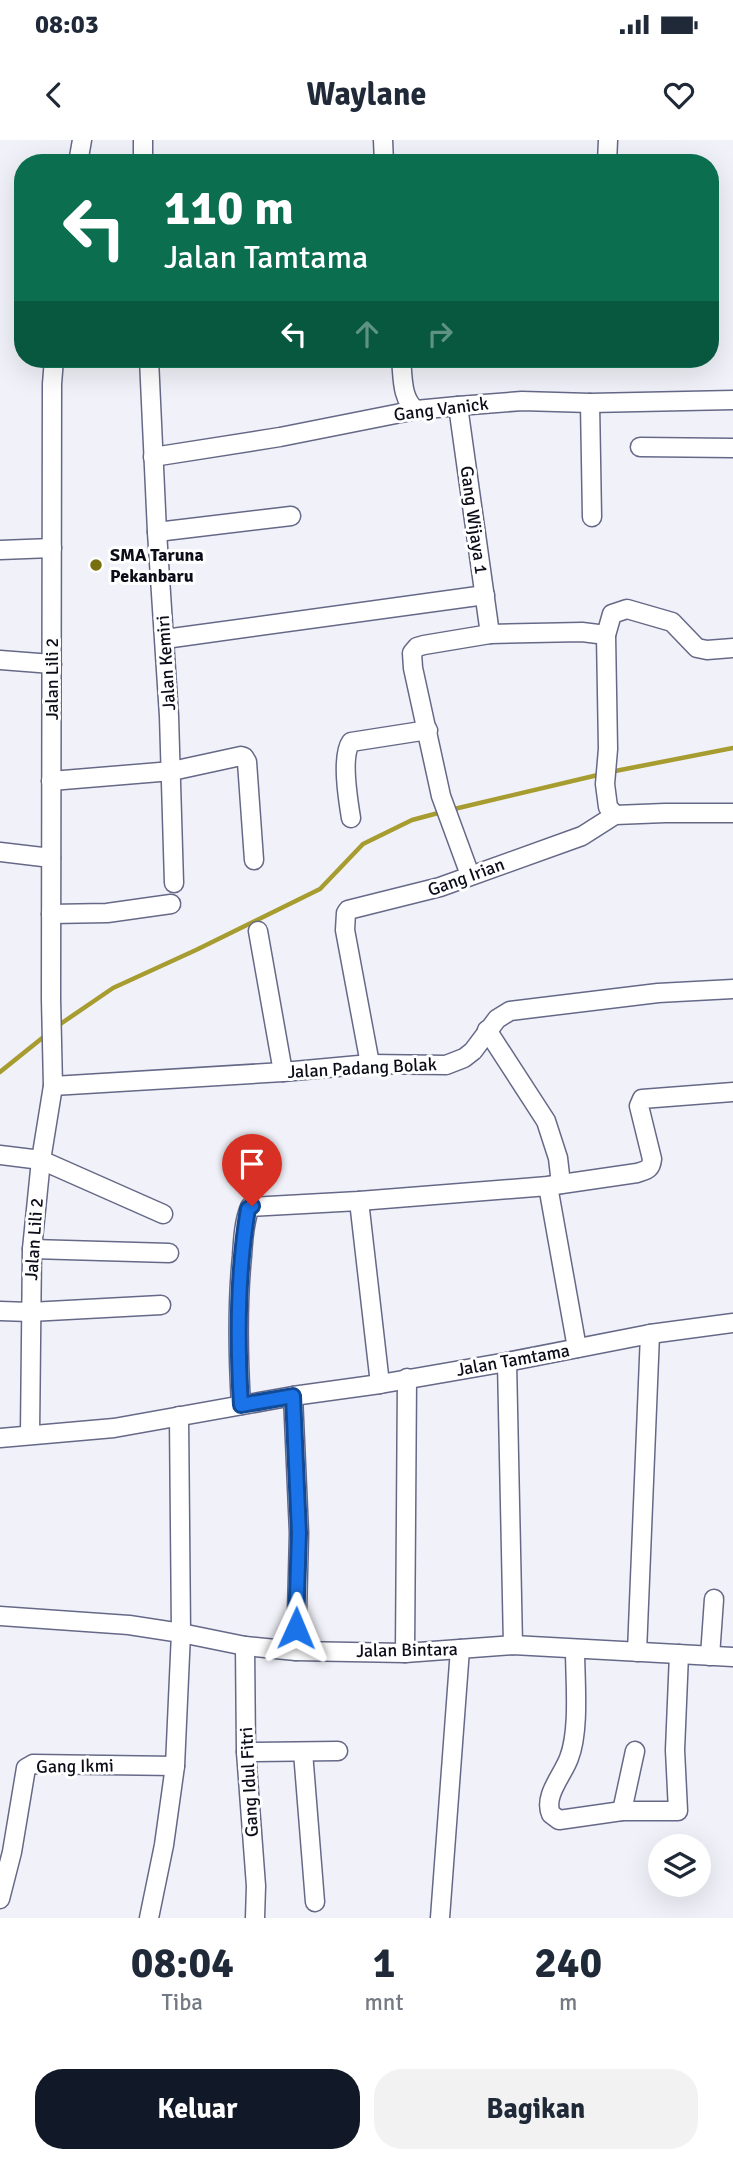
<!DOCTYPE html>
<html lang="id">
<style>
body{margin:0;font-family:Signika,sans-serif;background:#f2f2f3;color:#1f2937;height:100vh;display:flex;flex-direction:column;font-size:26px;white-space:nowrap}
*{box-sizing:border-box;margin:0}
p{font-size:23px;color:#747a83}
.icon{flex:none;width:38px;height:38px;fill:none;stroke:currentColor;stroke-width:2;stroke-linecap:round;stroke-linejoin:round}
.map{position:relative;height:1778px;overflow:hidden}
.sheet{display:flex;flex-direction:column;background:#fff;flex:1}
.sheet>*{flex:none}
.banner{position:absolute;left:14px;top:14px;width:705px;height:214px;border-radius:28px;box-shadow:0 7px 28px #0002;background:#0b6e4f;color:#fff;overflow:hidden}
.controls{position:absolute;left:648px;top:1694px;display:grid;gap:14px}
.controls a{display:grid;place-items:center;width:63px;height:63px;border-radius:50%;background:#fff;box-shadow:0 7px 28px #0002;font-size:35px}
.pin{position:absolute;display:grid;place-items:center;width:60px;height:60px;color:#fff;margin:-72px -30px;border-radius:50% 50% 50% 0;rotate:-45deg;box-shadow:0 0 7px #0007}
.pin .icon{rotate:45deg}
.me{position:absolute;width:77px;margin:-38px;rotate:1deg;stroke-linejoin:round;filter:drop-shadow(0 0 5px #0008)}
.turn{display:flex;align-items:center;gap:24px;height:147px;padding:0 35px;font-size:32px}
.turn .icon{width:91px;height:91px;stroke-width:2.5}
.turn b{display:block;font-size:49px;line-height:60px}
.lanes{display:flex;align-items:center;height:66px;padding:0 35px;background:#0003;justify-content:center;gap:35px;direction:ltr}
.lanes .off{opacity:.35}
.eta{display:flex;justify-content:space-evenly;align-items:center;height:119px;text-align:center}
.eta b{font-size:42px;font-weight:700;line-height:49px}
.primary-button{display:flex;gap:14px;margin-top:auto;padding:14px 35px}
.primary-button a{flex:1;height:80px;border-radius:28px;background:#111827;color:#fff;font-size:28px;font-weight:700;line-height:80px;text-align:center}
.primary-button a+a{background:#f2f2f3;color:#1f2937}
.status{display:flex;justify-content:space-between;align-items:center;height:49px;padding:0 35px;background:#fff;direction:ltr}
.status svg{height:19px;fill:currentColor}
header{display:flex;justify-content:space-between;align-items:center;height:91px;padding:0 35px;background:#fff;font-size:32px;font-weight:700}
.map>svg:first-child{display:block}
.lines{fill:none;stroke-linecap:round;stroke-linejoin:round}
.stream{stroke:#a79c30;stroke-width:4.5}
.minor-casing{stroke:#656987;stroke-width:21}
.minor{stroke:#fff;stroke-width:18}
.route-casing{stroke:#114b97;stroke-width:18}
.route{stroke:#1a73e8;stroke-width:12}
.poi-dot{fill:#796f0f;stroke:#fff;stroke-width:2.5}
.labels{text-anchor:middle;stroke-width:6;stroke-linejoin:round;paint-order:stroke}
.street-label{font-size:18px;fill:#0c0d19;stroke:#fff}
.poi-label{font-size:18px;font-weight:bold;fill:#0c0d19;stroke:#fff;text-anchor:start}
</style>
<div class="status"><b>08:03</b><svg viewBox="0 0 49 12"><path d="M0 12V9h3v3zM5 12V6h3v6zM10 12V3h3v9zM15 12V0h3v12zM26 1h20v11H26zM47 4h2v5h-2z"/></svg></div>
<header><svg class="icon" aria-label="back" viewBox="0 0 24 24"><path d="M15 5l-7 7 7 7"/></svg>Waylane<svg class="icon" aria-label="heart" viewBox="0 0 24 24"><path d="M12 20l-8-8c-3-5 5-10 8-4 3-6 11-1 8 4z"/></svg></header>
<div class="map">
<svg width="733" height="1778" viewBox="0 0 733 1778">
<rect width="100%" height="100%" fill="#f1f2f9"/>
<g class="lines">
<g class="stream">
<polyline points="610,632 733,608"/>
<polyline points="450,670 602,634"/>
<polyline points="56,887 113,848 196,810 320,749 363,704 412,680 442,672"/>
<polyline points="0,932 46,895"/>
</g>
<defs>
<g id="minor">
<polyline points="143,0 143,23"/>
<polyline points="383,0 384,23"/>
<polyline points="78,23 82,0"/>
<polyline points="607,23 608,0"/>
<polyline points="149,219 157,392 169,576 174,743"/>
<path d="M 401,219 C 403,236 401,259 416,270"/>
<polyline points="590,263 592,377"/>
<polyline points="458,266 490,494"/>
<polyline points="640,307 733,308"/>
<polyline points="153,317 280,297 416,270 458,266 522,261 590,263 733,260"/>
<polyline points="157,392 291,376"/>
<polyline points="0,410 52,408"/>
<polyline points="165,499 485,455"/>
<polyline points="0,520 52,524"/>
<polyline points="51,641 172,631 241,616 244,617 247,622 254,720"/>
<polyline points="615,675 608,667 605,644 608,609 606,495 612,474 627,469 672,482 697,508 707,510 733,508"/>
<path d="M 351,678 C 348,660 341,616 351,602 L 428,590"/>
<polyline points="0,712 51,718"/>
<polyline points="470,735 441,656 413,528 412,513 417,507 424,505 490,494 582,492 606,495"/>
<polyline points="51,774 107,773 171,764"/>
<polyline points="258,791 283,932"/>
<polyline points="487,890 546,981 558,1018 561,1044"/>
<polyline points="370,924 345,790 346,773 348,770 440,747 582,696 615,675 665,673 733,673"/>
<polyline points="53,946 283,932 370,924 446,925 464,918 473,911 497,879 510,871 658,853 733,849"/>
<polyline points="0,1015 41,1020 163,1074"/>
<polyline points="548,1046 577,1208"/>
<polyline points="359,1061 380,1244"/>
<polyline points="32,1109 169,1113"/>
<polyline points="0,1171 30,1172 161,1165"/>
<polyline points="507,1222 513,1505"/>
<polyline points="293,1256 299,1393 296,1511"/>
<path d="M 241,1265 C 238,1215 237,1166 242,1116 C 243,1100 244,1081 250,1067 L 359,1061 L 548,1046 L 637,1033 C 646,1030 651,1030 652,1019 L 639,966 L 642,959 L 733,952"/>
<polyline points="30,1294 32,1109 41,1020 53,946 51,859 52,244 54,219"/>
<polyline points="0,1298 114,1288 293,1256 380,1244 507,1222 650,1194 733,1183"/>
<polyline points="0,1476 129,1485 181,1493 245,1506 296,1511 405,1513 513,1505 733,1517"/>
<polyline points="245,1506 246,1612 256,1746 255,1778"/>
<path d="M 575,1509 C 575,1540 580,1590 569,1618 C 563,1635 543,1656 551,1674 L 559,1680 L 622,1671 L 678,1671 L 675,1610 L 679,1514"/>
<polyline points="637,1512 650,1194"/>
<polyline points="405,1513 407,1238"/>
<polyline points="710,1516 714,1459"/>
<polyline points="246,1612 338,1611"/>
<polyline points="303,1612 315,1762"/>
<polyline points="622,1671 635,1611"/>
<polyline points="0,1759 12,1712 26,1628 33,1624 175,1626"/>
<polyline points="149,1778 164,1705 175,1626 181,1493 179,1276"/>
<polyline points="440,1778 460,1509"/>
</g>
</defs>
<use href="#minor" class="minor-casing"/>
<use href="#minor" class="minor"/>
</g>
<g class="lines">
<defs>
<path id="route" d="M 252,1066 L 248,1069 C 237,1134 237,1199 241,1265 L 293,1256 L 299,1393 L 296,1488"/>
</defs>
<use href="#route" class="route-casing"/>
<use href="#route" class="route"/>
</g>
<circle class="poi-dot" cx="96" cy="425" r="7"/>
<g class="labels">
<g class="street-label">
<text transform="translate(441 269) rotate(-7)" y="6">Gang Vanick</text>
<text transform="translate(474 380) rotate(82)" y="6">Gang Wijaya 1</text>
<text transform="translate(166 523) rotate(-94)" y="6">Jalan Kemiri</text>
<text transform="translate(52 539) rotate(-90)" y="6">Jalan Lili 2</text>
<text transform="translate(466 737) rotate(-20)" y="6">Gang Irian</text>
<text transform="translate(362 928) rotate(-3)" y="6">Jalan Padang Bolak</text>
<text transform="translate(34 1099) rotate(-86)" y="6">Jalan Lili 2</text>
<text transform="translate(513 1220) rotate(-10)" y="6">Jalan Tamtama</text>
<text transform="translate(407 1510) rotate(-1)" y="6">Jalan Bintara</text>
<text transform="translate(75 1626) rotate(-1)" y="6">Gang Ikmi</text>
<text transform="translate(249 1642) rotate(-93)" y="6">Gang Idul Fitri</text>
</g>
<g class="poi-label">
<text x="110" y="421">SMA Taruna<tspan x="110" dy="21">Pekanbaru</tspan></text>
</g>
</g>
</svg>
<div class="controls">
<a><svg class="icon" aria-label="layers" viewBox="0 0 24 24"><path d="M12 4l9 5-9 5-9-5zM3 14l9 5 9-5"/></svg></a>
</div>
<div class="pin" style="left:252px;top:1066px;background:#d93025"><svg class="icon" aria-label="arrive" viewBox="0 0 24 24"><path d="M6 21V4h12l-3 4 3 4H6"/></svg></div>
<svg class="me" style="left:296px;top:1488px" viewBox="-20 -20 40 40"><path d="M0-17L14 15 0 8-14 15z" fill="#1a73e8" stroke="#fff" stroke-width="4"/></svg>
<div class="banner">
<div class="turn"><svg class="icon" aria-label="left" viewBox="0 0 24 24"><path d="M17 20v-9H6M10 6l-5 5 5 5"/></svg><div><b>110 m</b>Jalan Tamtama</div></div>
<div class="lanes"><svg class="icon" aria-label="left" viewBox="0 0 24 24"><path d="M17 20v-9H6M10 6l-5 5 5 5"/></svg><svg class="icon off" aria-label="ahead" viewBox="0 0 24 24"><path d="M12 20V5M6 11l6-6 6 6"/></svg><svg class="icon off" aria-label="right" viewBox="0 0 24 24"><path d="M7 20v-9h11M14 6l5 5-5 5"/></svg></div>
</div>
</div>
<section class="sheet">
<div class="eta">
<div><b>08:04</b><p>Tiba</p></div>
<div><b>1</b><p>mnt</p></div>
<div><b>240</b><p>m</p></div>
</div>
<div class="primary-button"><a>Keluar</a><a>Bagikan</a></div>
</section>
